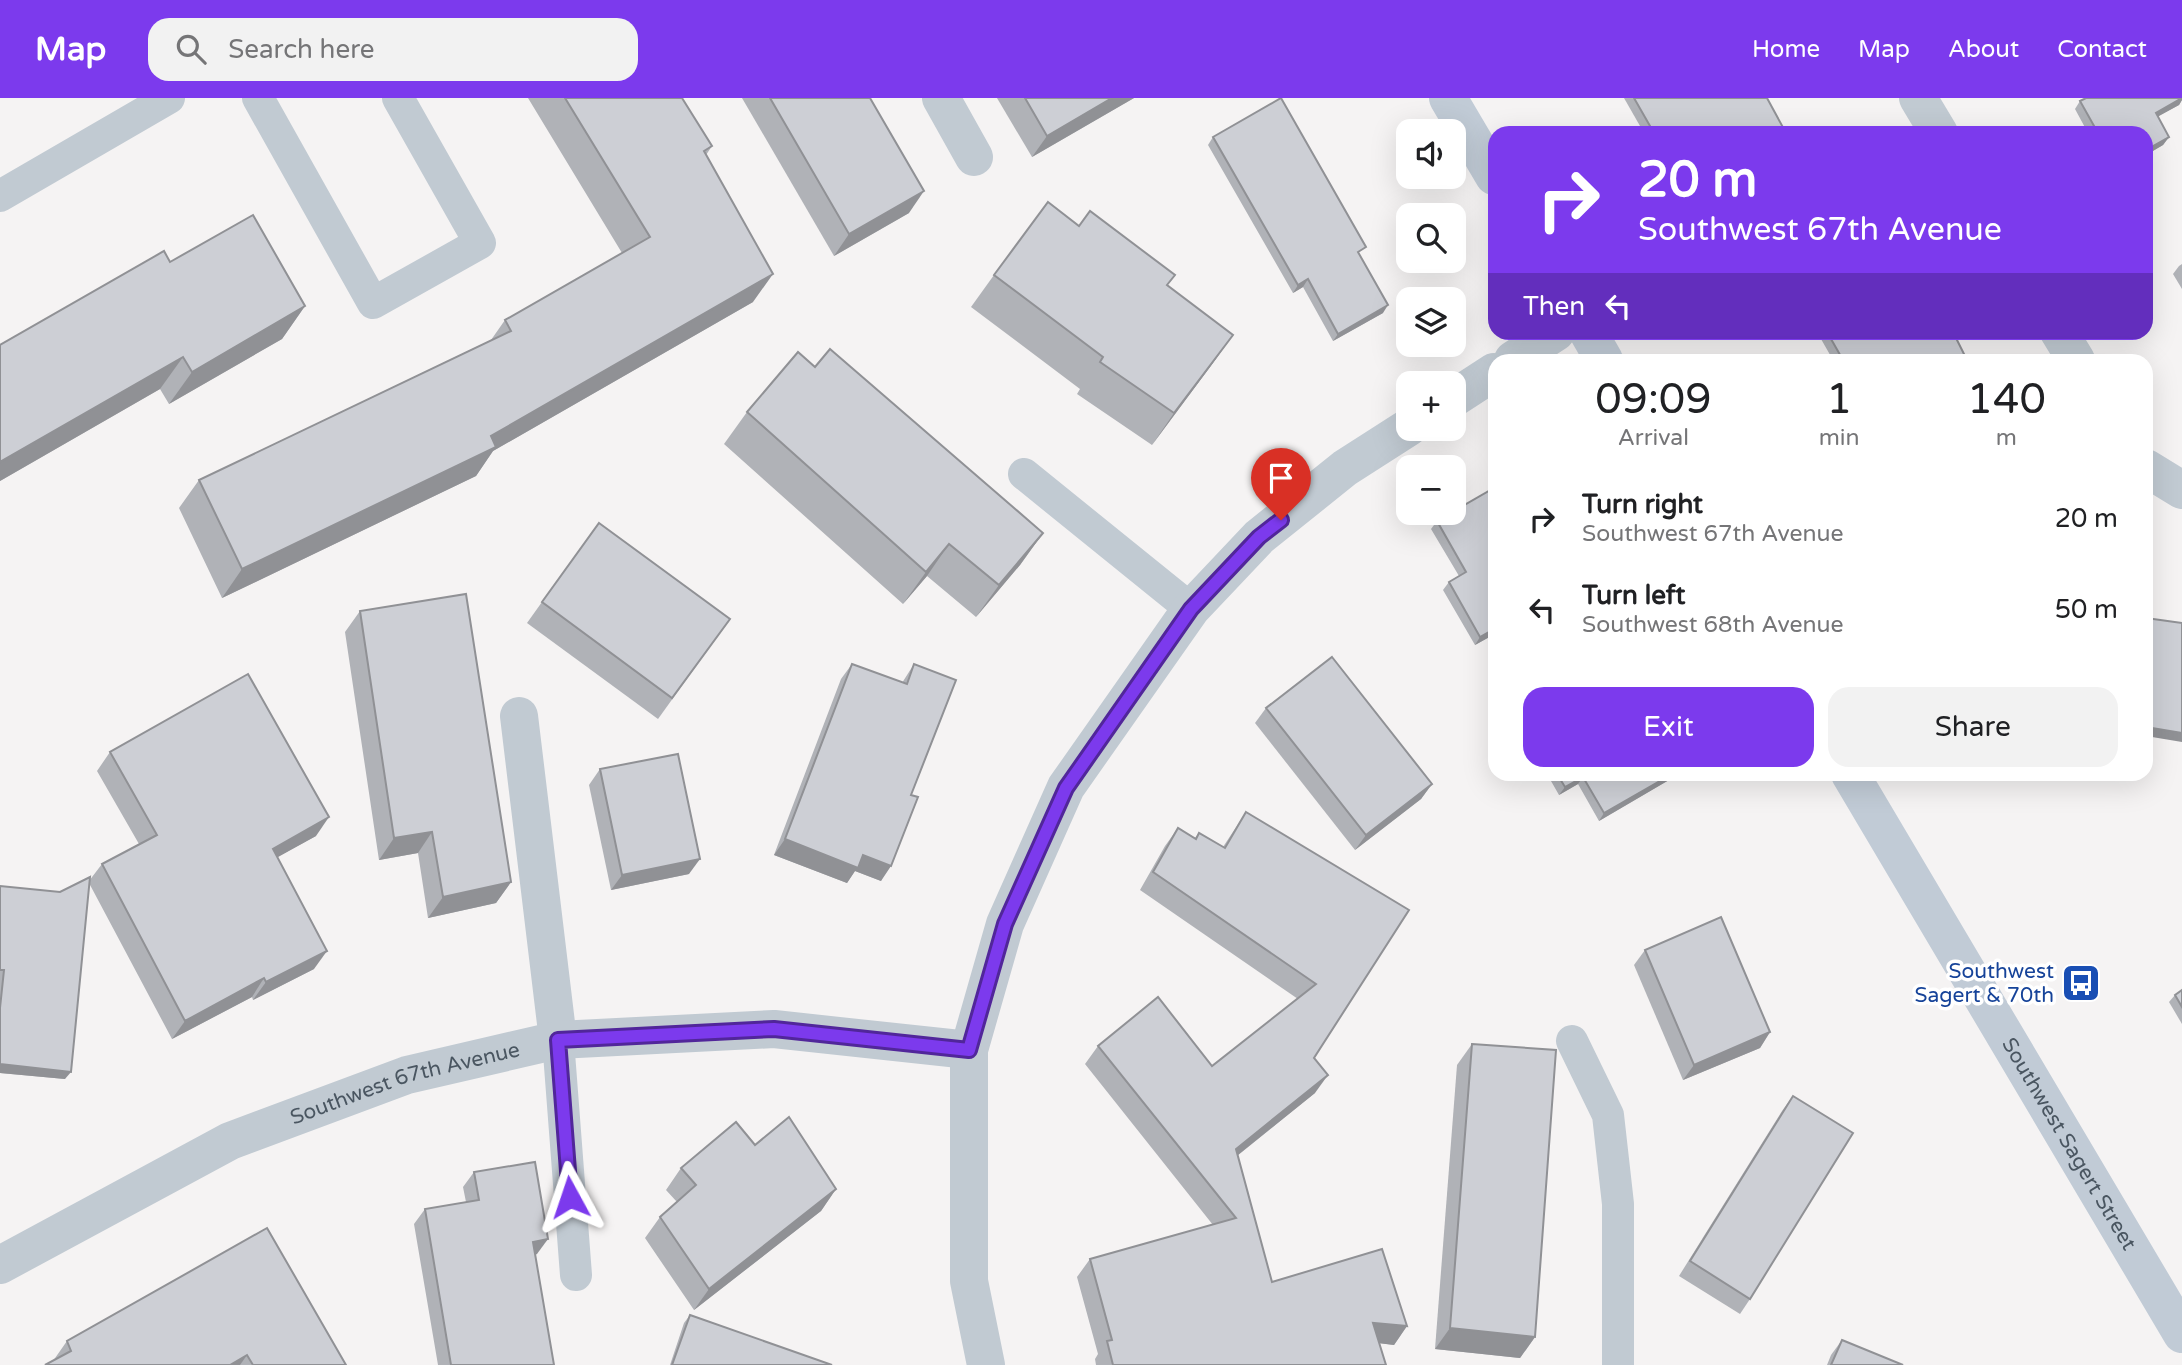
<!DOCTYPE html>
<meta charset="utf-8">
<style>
body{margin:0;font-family:"Varela Round",sans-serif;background:#f2f2f2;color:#202124;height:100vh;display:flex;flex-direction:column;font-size:26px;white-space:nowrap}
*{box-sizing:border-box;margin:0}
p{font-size:23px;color:#757577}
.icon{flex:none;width:38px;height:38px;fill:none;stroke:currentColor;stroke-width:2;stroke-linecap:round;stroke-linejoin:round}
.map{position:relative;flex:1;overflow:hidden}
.details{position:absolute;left:1488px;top:256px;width:665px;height:427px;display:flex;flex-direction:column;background:#fff;border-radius:21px;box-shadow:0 7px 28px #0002}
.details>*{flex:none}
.guide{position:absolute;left:1488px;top:28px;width:665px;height:214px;border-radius:21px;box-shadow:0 7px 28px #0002;background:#7c3aed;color:#fff;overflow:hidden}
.buttons{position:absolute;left:1396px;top:21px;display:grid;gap:14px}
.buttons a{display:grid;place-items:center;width:70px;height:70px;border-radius:14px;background:#fff;box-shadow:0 7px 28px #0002;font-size:35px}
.pin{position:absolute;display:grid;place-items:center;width:60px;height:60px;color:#fff;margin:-72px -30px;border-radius:50% 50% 50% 0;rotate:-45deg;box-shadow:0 0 7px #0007}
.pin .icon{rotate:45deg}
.me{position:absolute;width:77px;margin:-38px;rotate:355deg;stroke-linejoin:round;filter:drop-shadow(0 0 5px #0008)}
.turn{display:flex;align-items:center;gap:24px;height:147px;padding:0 35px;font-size:32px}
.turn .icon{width:91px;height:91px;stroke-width:2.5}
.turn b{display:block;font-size:49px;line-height:60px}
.then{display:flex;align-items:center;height:66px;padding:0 35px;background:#0003;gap:14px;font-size:26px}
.eta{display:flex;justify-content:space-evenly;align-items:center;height:119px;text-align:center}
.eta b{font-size:42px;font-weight:600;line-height:49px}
.primary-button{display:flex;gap:14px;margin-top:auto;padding:14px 35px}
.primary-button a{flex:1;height:80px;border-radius:21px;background:#7c3aed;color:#fff;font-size:28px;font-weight:600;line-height:80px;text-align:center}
.primary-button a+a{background:#f2f2f2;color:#202124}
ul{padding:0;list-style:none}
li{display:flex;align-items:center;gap:21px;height:91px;padding:0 35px}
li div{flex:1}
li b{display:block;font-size:26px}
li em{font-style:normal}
header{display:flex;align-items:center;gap:42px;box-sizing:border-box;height:98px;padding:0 35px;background:#7c3aed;color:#fff}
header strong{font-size:33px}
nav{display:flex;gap:38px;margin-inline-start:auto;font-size:24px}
.search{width:490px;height:63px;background:#f2f2f2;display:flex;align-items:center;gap:18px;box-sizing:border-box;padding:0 24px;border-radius:21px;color:#757577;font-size:26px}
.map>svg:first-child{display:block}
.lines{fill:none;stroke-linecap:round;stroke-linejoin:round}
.lane{stroke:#c1cad2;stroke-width:32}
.street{stroke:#c1cad2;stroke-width:38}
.secondary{stroke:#c1cbd6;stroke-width:38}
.wall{fill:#b0b2b7}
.shaded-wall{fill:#909195}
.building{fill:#cdcfd5;stroke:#909195;stroke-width:2}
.route-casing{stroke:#51269a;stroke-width:18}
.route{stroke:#7c3aed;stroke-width:12}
.labels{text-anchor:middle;stroke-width:7;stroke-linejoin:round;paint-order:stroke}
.transit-label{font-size:21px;fill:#164399;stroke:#fff;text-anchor:end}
.street-label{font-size:21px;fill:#4a5661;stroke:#fff}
</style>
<header>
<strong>Map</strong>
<div class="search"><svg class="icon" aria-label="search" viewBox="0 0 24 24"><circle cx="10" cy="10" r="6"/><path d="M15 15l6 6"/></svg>Search here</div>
<nav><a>Home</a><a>Map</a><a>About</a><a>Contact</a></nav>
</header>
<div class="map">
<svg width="2182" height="1267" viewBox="0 0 2182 1267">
<rect width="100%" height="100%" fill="#f5f3f3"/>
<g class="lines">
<g class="lane">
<polyline points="258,0 373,205 480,145 398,0"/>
<polyline points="0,98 169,0"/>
<polyline points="1024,376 1191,511"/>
<polyline points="558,942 576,1177"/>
<polyline points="1572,943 1608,1017 1618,1106 1618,1267"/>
</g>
<g class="street">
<polyline points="941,0 974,59"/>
<polyline points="1918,0 1939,35"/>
<polyline points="2059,234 2076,262"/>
<polyline points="1513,262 1556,234"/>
<polyline points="1454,300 1494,274"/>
<polyline points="2146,370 2182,392"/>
<polyline points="519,618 558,942"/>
<path id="s1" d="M 0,1167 L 230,1043 L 407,977 L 558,942 L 774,931 L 969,952"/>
<polyline points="986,1267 969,1183 969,952 1005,826 1066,689 1191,511 1259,439 1345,370 1409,329"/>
</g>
<g class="secondary">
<polyline points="1448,0 1494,78"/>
<polyline points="1588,234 1604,262"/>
<path id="s2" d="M 1850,676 L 2182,1236"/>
</g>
</g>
<g class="wall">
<polygon points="528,0 682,0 712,48 706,57 753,204 493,353 476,378 222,500 179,410 199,382 491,242 505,222 622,155"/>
<polygon points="742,0 870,0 909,115 834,158"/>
<polygon points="997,0 1134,0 1032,59"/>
<polygon points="1624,0 1767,0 1786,35 1644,35"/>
<polygon points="2182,0 2182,2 2179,7 2158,18 2169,39 2163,47 2146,57 2146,35 2088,35 2075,11 2080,3"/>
<polygon points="1213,39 1360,157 1383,215 1333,243 1303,189 1293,195 1208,47"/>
<polygon points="1079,128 1167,187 1233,237 1210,269 1152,347 1077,296 1080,291 971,209 994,177"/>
<polygon points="170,164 305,208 282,241 169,306 160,291 0,383 0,247"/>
<polygon points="2182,166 2182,191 2173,176 2179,168"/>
<polygon points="1817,234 1902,234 1903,236 1967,262 1833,262"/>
<polygon points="815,269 1043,435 1020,467 976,519 927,478 903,506 724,346 747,314"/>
<polygon points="1494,390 1494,540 1493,537 1475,547 1443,492 1449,484 1459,478 1431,431 1437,423"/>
<polygon points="542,504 730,521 658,621 527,525"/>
<polygon points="360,513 511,784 496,805 428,820 418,755 379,762 345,534"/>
<polygon points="852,566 902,585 914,566 911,697 881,783 855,773 847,785 774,757 841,581"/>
<polygon points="1266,610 1432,686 1421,701 1355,752 1255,625"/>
<polygon points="110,654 316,738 277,759 314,871 253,902 252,899 172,941 89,785 65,981 0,975 0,788 60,794 89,783 102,766 139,746 97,673"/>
<polygon points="600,671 689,776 611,792 589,687"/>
<polygon points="1547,676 1674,676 1669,682 1599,723 1578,686 1559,697"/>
<polygon points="1246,714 1409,812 1314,960 1315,995 1237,1058 1272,1184 1407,1228 1394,1247 1379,1245 1386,1267 1096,1267 1095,1261 1098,1256 1077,1179 1090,1161 1213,1127 1085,966 1098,948 1212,968 1298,901 1140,792 1165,748 1178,730 1195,740 1199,735 1223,749"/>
<polygon points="1645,852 1770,934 1760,950 1683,982 1634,867"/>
<polygon points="2182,892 2182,926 2169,904 2175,897"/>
<polygon points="1472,946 1535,1239 1520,1260 1435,1251 1457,967"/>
<polygon points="1793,998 1750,1201 1740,1216 1679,1178 1782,1013"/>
<polygon points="755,1047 836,1091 821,1113 694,1212 645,1140 660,1119 677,1104 666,1092 681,1070"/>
<polygon points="474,1074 537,1156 535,1157 554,1267 438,1267 414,1126 425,1111 466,1104 463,1089"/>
<polygon points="267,1130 346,1267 45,1267 53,1263 67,1243"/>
<polygon points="690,1217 832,1267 670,1267 684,1225"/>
<polygon points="1842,1242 1903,1267 1827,1267 1831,1257"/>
</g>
<g class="shaded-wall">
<polygon points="1112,0 1134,0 1032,59 1047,38"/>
<polygon points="2182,0 2182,2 2179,7 2150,23 2156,15"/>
<polygon points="2169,39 2163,47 2146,57 2146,52"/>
<polygon points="924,93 909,115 834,158 849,136"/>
<polygon points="773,176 753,204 493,353 476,378 222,500 242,471 491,338"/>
<polygon points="1308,181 1303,189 1293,195 1298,187"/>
<polygon points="1388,207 1383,215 1333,243 1338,236"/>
<polygon points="305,208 282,241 169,306 192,274"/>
<polygon points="1233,237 1210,269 1152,347 1174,315"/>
<polygon points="183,259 160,291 0,383 0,364"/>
<polygon points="1043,435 1020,467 976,519 999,487"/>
<polygon points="949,446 927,478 903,506 926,474"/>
<polygon points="1494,531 1494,534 1493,537 1475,547 1480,539"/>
<polygon points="2146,629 2182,635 2182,644 2146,638"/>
<polygon points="1672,676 1674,676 1669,682 1599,723 1604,715"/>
<polygon points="1583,679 1578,686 1559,697 1565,689"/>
<polygon points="1432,686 1421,701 1355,752 1366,737"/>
<polygon points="329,719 316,738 260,769 273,751"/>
<polygon points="432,734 418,755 379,762 394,740"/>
<polygon points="785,741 863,757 891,768 881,783 855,773 847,785 774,757"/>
<polygon points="700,761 689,776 611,792 622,777"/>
<polygon points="511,784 496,805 428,820 443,799"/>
<polygon points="327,853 314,871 253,902 266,884"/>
<polygon points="264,880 252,899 172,941 185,923"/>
<polygon points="1770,934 1760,950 1683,982 1694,967"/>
<polygon points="0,966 71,974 65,981 0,975"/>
<polygon points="1328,977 1315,995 1223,1069 1236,1051"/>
<polygon points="836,1091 821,1113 694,1212 709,1191"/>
<polygon points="548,1141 537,1156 522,1159 533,1144"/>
<polygon points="1373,1225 1407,1228 1394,1247 1361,1243"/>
<polygon points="1450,1230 1535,1239 1520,1260 1435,1251"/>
<polygon points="247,1257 240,1267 230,1267"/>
</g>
<g class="building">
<polygon points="565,0 682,0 712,48 704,53 773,176 491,338 496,349 242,471 199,382 511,233 505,222 650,139"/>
<polygon points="770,0 870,0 924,93 849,136"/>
<polygon points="1025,0 1112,0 1047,38"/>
<polygon points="1281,0 1366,149 1358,154 1388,207 1338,236 1308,181 1298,187 1213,39"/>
<polygon points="1634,0 1767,0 1786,35 1654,35"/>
<polygon points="2086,0 2182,0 2156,15 2169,39 2146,52 2146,35 2098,35 2080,3"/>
<polygon points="1048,104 1079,128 1090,113 1175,177 1167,187 1233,237 1174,315 1100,264 1103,259 994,177"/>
<polygon points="253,117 305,208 192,274 183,259 0,364 0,247 164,153 170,164"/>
<polygon points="1827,234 1902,234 1903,236 1906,234 1953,234 1967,262 1843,262"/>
<polygon points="830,251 1043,435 999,487 949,446 926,474 747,314 798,254 815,269"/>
<polygon points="1494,390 1494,531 1480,539 1449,484 1466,474 1437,423 1451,415 1454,415 1454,413"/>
<polygon points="599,425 730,521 672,600 542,504"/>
<polygon points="466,496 511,784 443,799 432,734 394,740 360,513"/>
<polygon points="2146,520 2182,525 2182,635 2146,629"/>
<polygon points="1332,559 1432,686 1366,737 1266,610"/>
<polygon points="852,566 907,586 914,566 956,582 911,697 918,699 891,768 863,757 858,770 785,741"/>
<polygon points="248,576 329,719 273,751 327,853 266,884 264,880 185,923 102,766 157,737 110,654"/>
<polygon points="678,656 700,761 622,777 600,671"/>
<polygon points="1557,676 1672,676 1604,715 1583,679 1565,689"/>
<polygon points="1246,714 1409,812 1314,960 1328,977 1236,1051 1272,1184 1382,1151 1407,1228 1373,1225 1386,1267 1113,1267 1107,1243 1112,1242 1090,1161 1236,1120 1098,948 1158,899 1212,968 1316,886 1153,774 1178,730 1196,741 1199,735 1225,750"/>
<polygon points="90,779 71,974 0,966 0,910 4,872 0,872 0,788 60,794"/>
<polygon points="1721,819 1770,934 1694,967 1645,852"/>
<polygon points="2182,892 2182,909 2175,897"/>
<polygon points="1472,946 1556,952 1535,1239 1450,1230"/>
<polygon points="1793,998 1853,1035 1750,1201 1690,1163"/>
<polygon points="789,1019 836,1091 709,1191 660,1119 696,1087 681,1070 736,1024 755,1047"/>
<polygon points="535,1064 548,1141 533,1144 554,1267 451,1267 425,1111 479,1102 474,1074"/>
<polygon points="267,1130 346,1267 253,1267 247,1257 230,1267 45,1267 71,1253 67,1243"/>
<polygon points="690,1217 832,1267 672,1267"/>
<polygon points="1842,1242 1903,1267 1831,1267"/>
</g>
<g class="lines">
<defs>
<polyline id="route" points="570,1099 558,942 774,931 969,952 1005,826 1066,690 1191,511 1259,439 1281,422"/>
</defs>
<use href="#route" class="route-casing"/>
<use href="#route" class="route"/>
</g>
<defs>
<symbol id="bus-square" viewBox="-11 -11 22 22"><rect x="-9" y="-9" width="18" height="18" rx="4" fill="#1a4fb4" stroke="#fff"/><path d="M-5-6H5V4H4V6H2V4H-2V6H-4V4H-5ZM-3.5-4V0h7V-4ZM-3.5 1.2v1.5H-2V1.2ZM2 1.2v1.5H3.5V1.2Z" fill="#fff"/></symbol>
</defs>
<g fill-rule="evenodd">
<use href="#bus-square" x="2059" y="863" width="44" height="44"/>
</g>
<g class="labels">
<g class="transit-label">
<text x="2054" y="880">Southwest<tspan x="2054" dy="24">Sagert &amp; 70th</tspan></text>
</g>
<g class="street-label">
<text dy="7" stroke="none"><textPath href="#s1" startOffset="446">Southwest 67th Avenue</textPath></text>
<text dy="7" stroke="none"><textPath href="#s2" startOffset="430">Southwest Sagert Street</textPath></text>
</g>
</g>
</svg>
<div class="buttons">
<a><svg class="icon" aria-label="sound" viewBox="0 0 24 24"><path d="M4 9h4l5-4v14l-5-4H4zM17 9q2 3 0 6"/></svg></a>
<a><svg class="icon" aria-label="search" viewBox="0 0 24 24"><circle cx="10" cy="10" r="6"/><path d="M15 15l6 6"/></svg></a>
<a><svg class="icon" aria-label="layers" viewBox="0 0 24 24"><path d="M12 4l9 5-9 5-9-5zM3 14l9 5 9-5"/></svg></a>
<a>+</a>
<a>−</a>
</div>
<div class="pin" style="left:1281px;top:422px;background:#d93025"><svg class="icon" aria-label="arrive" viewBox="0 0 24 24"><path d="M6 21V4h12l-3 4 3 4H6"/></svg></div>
<svg class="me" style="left:570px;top:1099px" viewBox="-20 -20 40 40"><path d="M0-17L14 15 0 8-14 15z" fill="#7c3aed" stroke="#fff" stroke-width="4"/></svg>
<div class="guide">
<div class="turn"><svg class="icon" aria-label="right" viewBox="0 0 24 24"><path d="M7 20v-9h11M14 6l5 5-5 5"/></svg><div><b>20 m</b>Southwest 67th Avenue</div></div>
<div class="then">Then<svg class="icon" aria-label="left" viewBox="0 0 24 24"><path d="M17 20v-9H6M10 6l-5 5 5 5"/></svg></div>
</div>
<section class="details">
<div class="eta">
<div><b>09:09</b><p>Arrival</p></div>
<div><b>1</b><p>min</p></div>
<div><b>140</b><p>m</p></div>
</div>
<ul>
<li><svg class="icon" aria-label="right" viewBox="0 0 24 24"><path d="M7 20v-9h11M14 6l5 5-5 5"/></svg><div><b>Turn right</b><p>Southwest 67th Avenue</p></div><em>20 m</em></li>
<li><svg class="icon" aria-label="left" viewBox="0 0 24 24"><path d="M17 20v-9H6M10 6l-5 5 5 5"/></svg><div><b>Turn left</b><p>Southwest 68th Avenue</p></div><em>50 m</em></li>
</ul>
<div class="primary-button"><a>Exit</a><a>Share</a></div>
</section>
</div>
